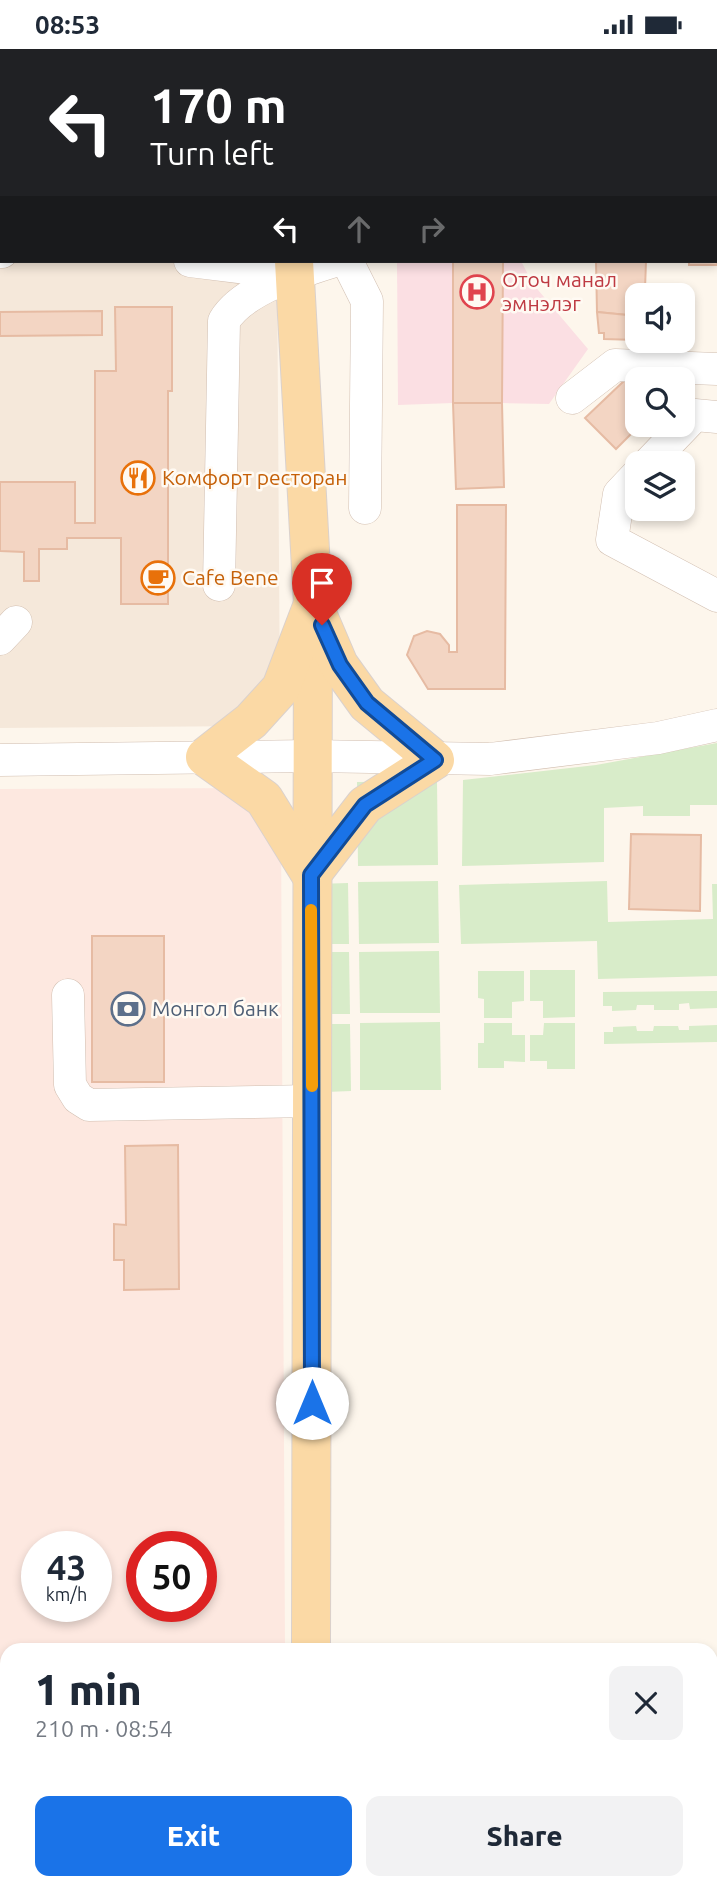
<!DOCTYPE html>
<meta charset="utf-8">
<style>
body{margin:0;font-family:Ubuntu,sans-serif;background:#f2f2f3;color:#1f2937;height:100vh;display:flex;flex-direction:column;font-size:26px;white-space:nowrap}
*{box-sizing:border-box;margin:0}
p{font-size:23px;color:#747a83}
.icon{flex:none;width:38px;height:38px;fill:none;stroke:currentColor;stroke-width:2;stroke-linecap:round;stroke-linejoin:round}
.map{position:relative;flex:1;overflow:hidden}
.panel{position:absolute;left:0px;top:1594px;width:718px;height:247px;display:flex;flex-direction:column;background:#fff;border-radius:21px 21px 0 0;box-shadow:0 4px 10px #0003}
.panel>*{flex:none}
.top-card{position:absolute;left:0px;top:0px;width:718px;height:214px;box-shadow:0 4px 10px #0003;background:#202124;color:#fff;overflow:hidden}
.controls{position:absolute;left:625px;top:234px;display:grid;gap:14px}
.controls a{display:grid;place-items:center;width:70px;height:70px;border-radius:14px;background:#fff;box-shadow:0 4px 10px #0003;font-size:35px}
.speed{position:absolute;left:21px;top:1482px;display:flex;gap:14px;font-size:35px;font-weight:700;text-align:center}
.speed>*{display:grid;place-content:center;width:91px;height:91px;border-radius:50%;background:#fff;box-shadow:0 4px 10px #0003;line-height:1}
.speed small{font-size:18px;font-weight:400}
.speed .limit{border:10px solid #d22;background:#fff;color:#111}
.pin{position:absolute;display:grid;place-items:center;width:60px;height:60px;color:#fff;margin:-72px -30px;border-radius:50% 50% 50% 0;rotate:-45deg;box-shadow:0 0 7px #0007}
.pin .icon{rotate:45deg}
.me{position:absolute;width:77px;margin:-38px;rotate:0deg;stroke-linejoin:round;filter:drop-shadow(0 0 5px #0008)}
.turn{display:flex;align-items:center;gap:24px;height:147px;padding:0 35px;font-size:32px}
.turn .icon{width:91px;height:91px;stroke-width:2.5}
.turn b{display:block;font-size:49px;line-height:60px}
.lanes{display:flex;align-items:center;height:66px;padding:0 35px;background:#0003;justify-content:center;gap:35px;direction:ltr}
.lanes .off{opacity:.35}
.round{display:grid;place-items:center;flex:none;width:74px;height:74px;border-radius:14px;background:#f2f2f3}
.overview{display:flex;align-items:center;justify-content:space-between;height:119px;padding:0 35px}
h1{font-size:42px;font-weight:800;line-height:52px}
.primary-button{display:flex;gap:14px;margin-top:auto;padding:14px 35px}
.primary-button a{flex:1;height:80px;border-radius:14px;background:#1a73e8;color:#fff;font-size:28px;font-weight:800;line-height:80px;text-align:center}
.primary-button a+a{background:#f2f2f3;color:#1f2937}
.status{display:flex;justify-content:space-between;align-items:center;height:49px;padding:0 35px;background:#fff;direction:ltr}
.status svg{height:19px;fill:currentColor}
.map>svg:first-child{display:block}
.residential{fill:#f5e8da}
.commercial{fill:#fde8e0;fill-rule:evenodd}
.medical{fill:#fbdfe3}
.green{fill:#d8ecc9}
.building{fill:#f3d5c3;stroke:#e6bba3;stroke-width:2}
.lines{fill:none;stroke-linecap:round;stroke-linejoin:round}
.minor-casing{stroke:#d1beb0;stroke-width:33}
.major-casing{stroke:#dad1cd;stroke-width:40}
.minor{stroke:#fff;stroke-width:32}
.major{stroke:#fbd9a5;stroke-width:38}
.route-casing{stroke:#114b97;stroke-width:18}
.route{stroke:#1a73e8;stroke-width:12}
.slow{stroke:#f59e0b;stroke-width:12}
.labels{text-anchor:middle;stroke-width:5;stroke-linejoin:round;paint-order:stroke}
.health-label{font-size:21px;fill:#be3a42;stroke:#fffaf3;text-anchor:start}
.food-label{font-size:21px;fill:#c56008;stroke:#fffaf3;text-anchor:start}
.service-label{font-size:21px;fill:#4e5e75;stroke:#fffaf3;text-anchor:start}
</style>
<div class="status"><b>08:53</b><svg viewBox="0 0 49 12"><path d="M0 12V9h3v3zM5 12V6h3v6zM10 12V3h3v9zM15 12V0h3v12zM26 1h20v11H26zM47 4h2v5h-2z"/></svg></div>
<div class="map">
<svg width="717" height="1840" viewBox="0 0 717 1840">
<rect width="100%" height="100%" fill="#fdf6ec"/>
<polygon class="residential" points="0,0 276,0 2,2 2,212 277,212 280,658 255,677 0,679"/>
<path class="commercial" d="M 265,739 L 281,773 L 285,1601 L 7,1601 L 7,1764 L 0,1763 L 0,740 ZM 37,1498 L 96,1498 L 96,1558 L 37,1558 ZM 142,1498 L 201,1498 L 201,1558 L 142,1558 Z"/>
<g class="medical">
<polygon points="397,212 453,212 453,354 398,356"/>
<polygon points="503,212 521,212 533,235 588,300 549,355 502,354"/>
</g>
<g class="green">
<polygon points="717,694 717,756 690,756 690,767 643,767 643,757 604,759 604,813 462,817 463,731 596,716"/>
<polygon points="437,732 438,816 358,817 357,733"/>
<polygon points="438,832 439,894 359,895 358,833"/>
<polygon points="607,832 608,873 713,870 712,835 717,835 717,927 598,930 597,892 461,895 459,836"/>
<polygon points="348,834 349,895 318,895 317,835"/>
<polygon points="439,902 440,964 360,964 359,903"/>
<polygon points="318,903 349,903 350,965 319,965"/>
<polygon points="530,921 575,921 575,968 543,969 543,952 530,952"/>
<polygon points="478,922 524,922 524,952 512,953 512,969 484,969 484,950 478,949"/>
<polygon points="717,942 717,959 690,960 689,954 679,955 679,961 654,961 654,956 637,956 636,961 612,962 612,957 603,957 603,943"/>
<polygon points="440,973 441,1041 360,1041 360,974"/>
<polygon points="484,974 512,974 512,986 525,986 525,1013 504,1012 504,1019 478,1019 478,994 484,994"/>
<polygon points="544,974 575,974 575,1020 547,1020 547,1012 530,1012 530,986 543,986"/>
<polygon points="325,975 350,975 351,1042 326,1043"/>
<polygon points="717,976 717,993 604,995 604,983 613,983 613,978 636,977 637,982 653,982 654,977 678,977 679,981 689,981 689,977"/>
</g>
<g class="building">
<polygon points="0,0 43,2 2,2 0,161"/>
<rect x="160" y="0" width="58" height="2"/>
<polygon points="664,0 664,2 555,0"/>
<rect x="716" y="74" width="1" height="88"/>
<polygon points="716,162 717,216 689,216 689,212 716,212"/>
<polygon points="453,212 503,212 502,354 453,354"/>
<polygon points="596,212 646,212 645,240 636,241 637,267 597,263"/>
<polygon points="665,237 665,247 637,247 637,261 636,241"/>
<polygon points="115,258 172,258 172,342 168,342 168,555 121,555 121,489 67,489 67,500 39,500 39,532 24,532 24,503 0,502 0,433 75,433 75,474 95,474 95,322 116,322"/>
<polygon points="102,262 102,286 0,287 0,263"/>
<polygon points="597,263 637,267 637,291 604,290 604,284 599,284"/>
<polygon points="625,331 637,343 637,376 640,376 616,400 585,369"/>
<polygon points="453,354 502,354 504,438 456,440"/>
<polygon points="457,456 506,456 505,640 428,640 407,606 414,587 427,582 440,585 449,596 449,603 457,603"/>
<polygon points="631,785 701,786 700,862 629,860"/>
<rect x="92" y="887" width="72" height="146"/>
<polygon points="178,1096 179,1240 124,1241 124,1211 114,1211 114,1175 126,1176 125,1097"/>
<polygon points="710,1671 717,1671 717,1770 714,1756 710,1756"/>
</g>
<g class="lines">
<defs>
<g id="minor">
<polyline points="113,0 113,2"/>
<polyline points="383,2 383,0"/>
<polyline points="0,203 2,203"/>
<polyline points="190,212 294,225"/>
<polyline points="347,212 367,252 365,459"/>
<polyline points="572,349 615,316 717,320"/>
<polyline points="648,415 695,366 717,368"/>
<polyline points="637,426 619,445 612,491 717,547"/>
<path d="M 219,536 L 224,272 C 242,241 302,222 335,212"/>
<polyline points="0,590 16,573"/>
<polyline points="0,711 311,707 490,710 658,689 717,676"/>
<polyline points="68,946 70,1036 78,1049 89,1056 312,1052"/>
<polyline points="710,1647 717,1647"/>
<polyline points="653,1834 653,1840"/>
</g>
<g id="major">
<polyline points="293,0 293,2"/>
<polyline points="294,212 313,555 311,1601"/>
<polygon points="313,555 339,616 367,655 435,711 365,756 311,826 264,750 205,708 251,672 281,639"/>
<polyline points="0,1774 7,1775"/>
<polyline points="0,1818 7,1820"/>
<polyline points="57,1834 79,1840"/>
<polyline points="214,1834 232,1840"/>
<polyline points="311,1834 311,1840"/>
</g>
</defs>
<use href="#minor" class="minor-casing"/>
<use href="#major" class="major-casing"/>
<use href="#minor" class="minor"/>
<use href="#major" class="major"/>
</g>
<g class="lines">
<defs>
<polyline id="route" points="312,1354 311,826 365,756 435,711 367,654 340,616 322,576"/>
</defs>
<use href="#route" class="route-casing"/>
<use href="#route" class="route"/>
<polyline class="slow" points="311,861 312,1037"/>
</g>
<defs>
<symbol id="hospital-ring" viewBox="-11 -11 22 22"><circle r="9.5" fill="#fffaf3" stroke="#e0444e" stroke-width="1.5"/><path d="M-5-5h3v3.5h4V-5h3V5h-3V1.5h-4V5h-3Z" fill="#e0444e"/></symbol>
<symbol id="restaurant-ring" viewBox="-11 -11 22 22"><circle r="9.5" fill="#fffaf3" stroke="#e8710a" stroke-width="1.5"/><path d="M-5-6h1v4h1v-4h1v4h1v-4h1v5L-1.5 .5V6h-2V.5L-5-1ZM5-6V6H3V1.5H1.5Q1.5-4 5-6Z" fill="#e8710a"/></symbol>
<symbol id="cafe-ring" viewBox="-11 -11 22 22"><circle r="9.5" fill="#fffaf3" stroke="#e8710a" stroke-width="1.5"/><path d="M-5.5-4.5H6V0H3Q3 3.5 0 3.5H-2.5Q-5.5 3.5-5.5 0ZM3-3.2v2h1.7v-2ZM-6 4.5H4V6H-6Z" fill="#e8710a"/></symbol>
<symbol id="bank-ring" viewBox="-11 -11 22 22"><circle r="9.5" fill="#fffaf3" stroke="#5c6f8a" stroke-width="1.5"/><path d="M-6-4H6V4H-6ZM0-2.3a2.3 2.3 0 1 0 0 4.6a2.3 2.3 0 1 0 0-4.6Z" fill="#5c6f8a"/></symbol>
</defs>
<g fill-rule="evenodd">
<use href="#hospital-ring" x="458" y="224" width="38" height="38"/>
<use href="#restaurant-ring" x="119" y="410" width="38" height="38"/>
<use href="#cafe-ring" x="139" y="510" width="38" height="38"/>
<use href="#bank-ring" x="109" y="941" width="38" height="38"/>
</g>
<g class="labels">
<g class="health-label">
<text x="502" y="238">Оточ манал<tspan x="502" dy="24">эмнэлэг</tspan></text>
</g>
<g class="food-label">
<text x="162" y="436">Комфорт ресторан</text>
<text x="182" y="536">Cafe Bene</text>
</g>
<g class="service-label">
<text x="152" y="967">Монгол банк</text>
</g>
</g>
</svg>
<div class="controls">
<a><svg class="icon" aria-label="sound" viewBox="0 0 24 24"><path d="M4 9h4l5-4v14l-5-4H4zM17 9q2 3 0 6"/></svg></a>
<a><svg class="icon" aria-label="search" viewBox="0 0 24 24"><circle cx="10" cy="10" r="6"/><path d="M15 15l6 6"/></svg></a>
<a><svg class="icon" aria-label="layers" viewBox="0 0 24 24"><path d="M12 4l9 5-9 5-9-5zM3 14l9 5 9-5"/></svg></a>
</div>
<div class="speed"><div>43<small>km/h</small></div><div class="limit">50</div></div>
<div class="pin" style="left:322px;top:576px;background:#d93025"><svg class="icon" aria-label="arrive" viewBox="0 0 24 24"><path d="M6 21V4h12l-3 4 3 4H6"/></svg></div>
<svg class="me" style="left:312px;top:1354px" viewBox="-20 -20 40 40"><circle r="19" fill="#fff"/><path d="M0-13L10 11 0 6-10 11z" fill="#1a73e8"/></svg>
<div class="top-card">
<div class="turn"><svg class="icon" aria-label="left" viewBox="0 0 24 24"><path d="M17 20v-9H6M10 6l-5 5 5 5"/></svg><div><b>170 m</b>Turn left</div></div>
<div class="lanes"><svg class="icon" aria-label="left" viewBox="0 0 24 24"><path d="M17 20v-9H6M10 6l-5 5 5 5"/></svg><svg class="icon off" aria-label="ahead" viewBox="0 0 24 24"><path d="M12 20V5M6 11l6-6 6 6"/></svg><svg class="icon off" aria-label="right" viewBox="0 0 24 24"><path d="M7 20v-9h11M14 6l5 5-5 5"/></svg></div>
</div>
<section class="panel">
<div class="overview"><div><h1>1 min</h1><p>210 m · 08:54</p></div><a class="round"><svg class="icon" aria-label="close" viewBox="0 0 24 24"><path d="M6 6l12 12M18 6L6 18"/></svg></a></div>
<div class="primary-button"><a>Exit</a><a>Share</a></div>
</section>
</div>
